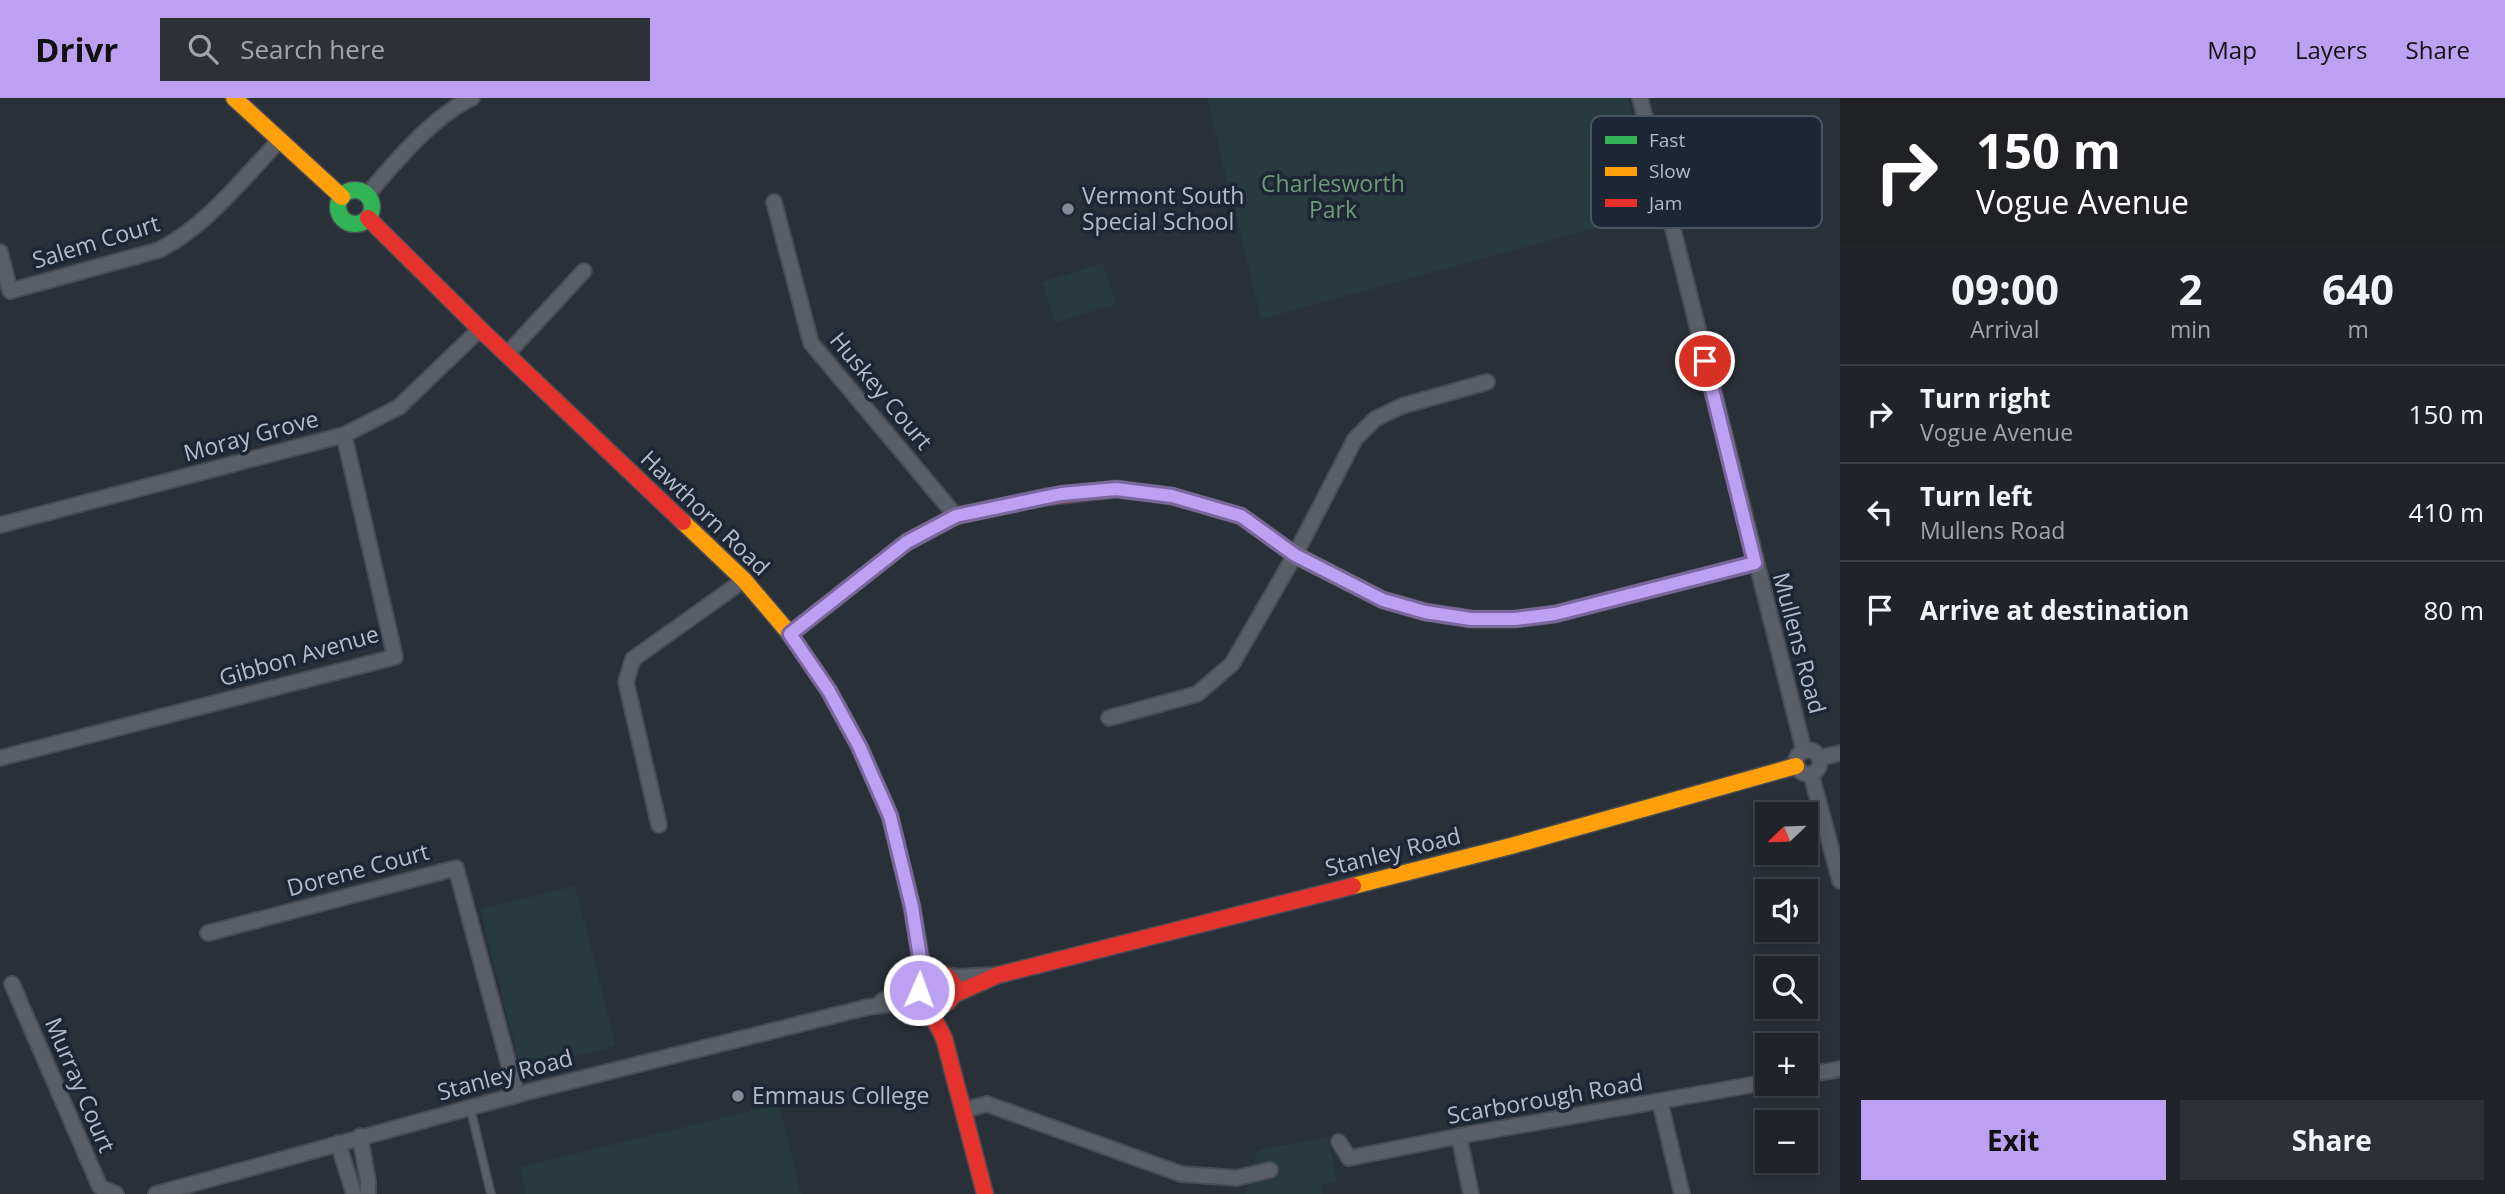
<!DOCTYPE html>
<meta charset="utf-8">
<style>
body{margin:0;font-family:"Open Sans",sans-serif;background:#2d3036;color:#f1f3f6;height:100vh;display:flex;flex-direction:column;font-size:26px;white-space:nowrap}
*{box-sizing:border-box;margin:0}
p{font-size:23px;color:#a2a4a8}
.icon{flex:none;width:38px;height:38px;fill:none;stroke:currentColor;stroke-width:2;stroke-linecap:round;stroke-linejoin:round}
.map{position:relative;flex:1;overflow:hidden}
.side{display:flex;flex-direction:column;background:#20242a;width:665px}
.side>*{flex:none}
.top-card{background:#202124;color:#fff;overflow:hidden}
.needle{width:46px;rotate:247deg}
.controls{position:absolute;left:1755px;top:704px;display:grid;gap:14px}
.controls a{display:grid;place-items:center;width:63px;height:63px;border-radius:0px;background:#20242a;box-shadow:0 4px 10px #0003,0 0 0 2px #3d4147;font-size:35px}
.pin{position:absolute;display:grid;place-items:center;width:60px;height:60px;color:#fff;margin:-30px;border:4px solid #fff;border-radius:50%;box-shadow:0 2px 7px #0007}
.me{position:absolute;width:77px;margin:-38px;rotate:2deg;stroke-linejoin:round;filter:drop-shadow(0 0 5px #0008)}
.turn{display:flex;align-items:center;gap:24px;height:147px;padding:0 21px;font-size:32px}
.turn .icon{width:91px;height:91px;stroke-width:2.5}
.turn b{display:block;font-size:49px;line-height:60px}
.eta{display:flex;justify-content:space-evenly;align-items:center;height:119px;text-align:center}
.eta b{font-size:42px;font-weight:700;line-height:49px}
.primary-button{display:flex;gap:14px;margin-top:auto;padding:14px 21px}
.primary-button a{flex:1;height:80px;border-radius:0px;background:#bca0f2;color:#111;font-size:28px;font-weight:700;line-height:80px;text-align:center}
.primary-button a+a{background:#2d3036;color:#f1f3f6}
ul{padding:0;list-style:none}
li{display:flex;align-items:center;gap:21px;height:98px;padding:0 21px;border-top:2px solid #3d4147}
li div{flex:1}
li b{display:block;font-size:26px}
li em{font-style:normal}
header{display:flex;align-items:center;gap:42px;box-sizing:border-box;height:98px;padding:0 35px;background:#bca0f2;color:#111}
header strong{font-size:33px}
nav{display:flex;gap:38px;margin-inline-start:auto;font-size:24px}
.search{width:490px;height:63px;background:#2d3036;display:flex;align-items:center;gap:18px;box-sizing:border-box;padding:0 24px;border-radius:0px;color:#a2a4a8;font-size:26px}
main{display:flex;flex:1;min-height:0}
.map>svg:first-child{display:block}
.green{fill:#273a3e}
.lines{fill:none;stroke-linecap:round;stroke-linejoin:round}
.lane-casing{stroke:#484c53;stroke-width:10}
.street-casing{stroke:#484c53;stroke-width:18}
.fast-casing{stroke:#484c53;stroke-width:19}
.slow-casing{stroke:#484c53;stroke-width:19}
.jam-casing{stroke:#484c53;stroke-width:19}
.lane{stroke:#5a5e66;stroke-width:7}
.street{stroke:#5a5e66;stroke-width:14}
.fast{stroke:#30b455;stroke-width:16}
.slow{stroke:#ff9f0a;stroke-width:16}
.jam{stroke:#e5322d;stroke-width:16}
.route-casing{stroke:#7a689d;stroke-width:18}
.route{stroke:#bca0f2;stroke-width:12}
.poi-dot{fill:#848b96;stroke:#1d2633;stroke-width:2.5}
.labels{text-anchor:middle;stroke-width:7;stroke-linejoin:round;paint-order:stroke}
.park-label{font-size:23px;fill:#6b9a76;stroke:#1d2633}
.poi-label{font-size:23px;fill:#b4bcc9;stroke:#1d2633;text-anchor:start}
.street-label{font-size:23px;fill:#b4bcc9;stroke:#1d2633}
.key{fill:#1d2633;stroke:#4a5360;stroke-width:2}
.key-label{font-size:19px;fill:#b4bcc9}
</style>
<header>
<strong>Drivr</strong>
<div class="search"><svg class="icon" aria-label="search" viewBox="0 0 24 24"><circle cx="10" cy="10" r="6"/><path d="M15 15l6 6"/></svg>Search here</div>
<nav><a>Map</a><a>Layers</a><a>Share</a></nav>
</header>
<main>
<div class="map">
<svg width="1840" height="1096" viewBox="0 0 1840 1096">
<rect width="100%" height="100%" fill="#2a3038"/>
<g class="green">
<polygon points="1207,0 1629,0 1657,113 1261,221"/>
<polygon points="1103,165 1116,206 1055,225 1042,184"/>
<polygon points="575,788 616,948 521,972 480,811"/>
<polygon points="779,1006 801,1096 526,1096 520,1069"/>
<polygon points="1328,1039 1337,1083 1321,1087 1323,1096 1245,1096 1258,1052"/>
</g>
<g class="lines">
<defs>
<polyline id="lane" points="470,1009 491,1096"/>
<g id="street">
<polyline points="1640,0 1804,653"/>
<path d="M 367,97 C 395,64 433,18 472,0"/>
<polyline points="774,104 811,245 956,418"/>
<path d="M 0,154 L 10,193 L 159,152 C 207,128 242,81 279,43"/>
<polyline points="507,256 584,173"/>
<polyline points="0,427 344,337 399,309 480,231"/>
<polyline points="1109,620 1197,596 1232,566 1295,457 1355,341 1375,321 1402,308 1487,284"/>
<circle cx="1808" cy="664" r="12"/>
<polyline points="0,660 395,559 344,337"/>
<polyline points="1819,660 1840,655"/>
<polyline points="1811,676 1840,783"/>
<polyline points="659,727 626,584 633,561 744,482"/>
<polyline points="208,835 456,770 517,997"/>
<polyline points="948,877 959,879 991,877"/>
<polyline points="12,886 100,1089 116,1096"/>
<polyline points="882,903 922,882"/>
<polyline points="1806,977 1840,971"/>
<polyline points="1660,1004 1682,1096"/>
<polyline points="964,1012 987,1006 1181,1076 1237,1080 1270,1072"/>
<polyline points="360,1038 368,1083 368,1096"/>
<polyline points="1459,1038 1471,1096"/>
<polyline points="1339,1044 1349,1060 1470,1036 1768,984"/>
<polyline points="338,1045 354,1096"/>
<polyline points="156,1096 531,993 868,909 901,905 926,905"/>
</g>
<g id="fast">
<circle cx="355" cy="109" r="17"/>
<polyline points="790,536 907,444 956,418 1046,399"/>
</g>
<g id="slow">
<polyline points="234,0 342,99"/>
<polyline points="683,424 744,482 790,536 829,593 859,648 890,718 912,809 924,879"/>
<polyline points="1426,514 1471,521 1515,521 1555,516 1755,465"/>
<polyline points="1353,788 1511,748 1796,668"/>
</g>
<g id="jam">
<polyline points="368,120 480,231 683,424"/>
<polyline points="1046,399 1117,391 1172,398 1241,418 1295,457 1383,502 1426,514"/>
<polyline points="955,896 998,877 1353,788"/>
<path d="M 928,907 C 944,909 950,906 956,891 C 947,870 922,865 919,892 L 944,940 L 985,1096"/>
</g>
</defs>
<use href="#lane" class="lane-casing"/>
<use href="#street" class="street-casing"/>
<use href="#fast" class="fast-casing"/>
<use href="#slow" class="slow-casing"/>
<use href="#jam" class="jam-casing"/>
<use href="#lane" class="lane"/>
<use href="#street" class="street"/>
<use href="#fast" class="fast"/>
<use href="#slow" class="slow"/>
<use href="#jam" class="jam"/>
</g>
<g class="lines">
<defs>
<polyline id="route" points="919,892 923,879 912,809 890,718 859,648 829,593 790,536 907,444 956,418 1061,396 1116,391 1172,398 1241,418 1295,457 1383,502 1425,514 1471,521 1515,521 1555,516 1755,465 1705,263"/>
</defs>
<use href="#route" class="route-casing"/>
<use href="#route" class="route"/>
</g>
<g class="poi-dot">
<circle cx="1068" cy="111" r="7"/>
<circle cx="738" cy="998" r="7"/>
</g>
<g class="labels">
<g class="park-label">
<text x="1333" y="94">Charlesworth<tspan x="1333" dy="26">Park</tspan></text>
</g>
<g class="poi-label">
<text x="1082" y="106">Vermont South<tspan x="1082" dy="26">Special School</tspan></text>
<text x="752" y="1006">Emmaus College</text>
</g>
<g class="street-label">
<text transform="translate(96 144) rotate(-17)" y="8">Salem Court</text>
<text transform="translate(881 293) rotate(50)" y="8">Huskey Court</text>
<text transform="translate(251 338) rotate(-15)" y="8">Moray Grove</text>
<text transform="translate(705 415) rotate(44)" y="8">Hawthorn Road</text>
<text transform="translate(1799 545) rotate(75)" y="8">Mullens Road</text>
<text transform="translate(299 558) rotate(-16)" y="8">Gibbon Avenue</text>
<text transform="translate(1393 754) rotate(-14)" y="8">Stanley Road</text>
<text transform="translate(358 772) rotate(-15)" y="8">Dorene Court</text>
<text transform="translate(505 977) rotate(-15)" y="8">Stanley Road</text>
<text transform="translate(80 987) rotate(67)" y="8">Murray Court</text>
<text transform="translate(1545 1001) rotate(-10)" y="8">Scarborough Road</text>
</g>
</g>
<rect x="1591" y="18" width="231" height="112" rx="10" class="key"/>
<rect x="1605" y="38" width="32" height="8" fill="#30b455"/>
<rect x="1605" y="69" width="32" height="9" fill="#ff9f0a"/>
<rect x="1605" y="101" width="32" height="8" fill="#e5322d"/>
<g class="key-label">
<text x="1649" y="49">Fast</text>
<text x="1649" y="80">Slow</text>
<text x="1649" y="112">Jam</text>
</g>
</svg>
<div class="controls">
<a><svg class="needle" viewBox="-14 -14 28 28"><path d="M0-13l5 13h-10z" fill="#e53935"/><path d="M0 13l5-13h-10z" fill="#a2a4a8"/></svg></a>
<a><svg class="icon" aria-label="sound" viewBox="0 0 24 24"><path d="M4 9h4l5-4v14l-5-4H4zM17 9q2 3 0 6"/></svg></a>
<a><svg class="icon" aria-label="search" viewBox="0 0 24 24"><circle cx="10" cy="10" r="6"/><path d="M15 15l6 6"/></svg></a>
<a>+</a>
<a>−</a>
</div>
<div class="pin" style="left:1705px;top:263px;background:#d93025"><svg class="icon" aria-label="arrive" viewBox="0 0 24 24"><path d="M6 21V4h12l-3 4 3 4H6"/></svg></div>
<svg class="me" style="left:919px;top:892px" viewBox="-20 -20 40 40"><circle r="17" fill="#bca0f2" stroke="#fff" stroke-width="3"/><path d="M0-11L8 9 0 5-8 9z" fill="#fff"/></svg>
</div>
<section class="side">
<div class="top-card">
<div class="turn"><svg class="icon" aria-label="right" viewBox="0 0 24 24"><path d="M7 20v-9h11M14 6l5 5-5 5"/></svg><div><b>150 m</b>Vogue Avenue</div></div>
</div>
<div class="eta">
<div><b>09:00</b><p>Arrival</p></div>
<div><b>2</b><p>min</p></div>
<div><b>640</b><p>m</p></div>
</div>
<ul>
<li><svg class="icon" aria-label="right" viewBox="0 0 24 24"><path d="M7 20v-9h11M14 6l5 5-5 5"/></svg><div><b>Turn right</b><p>Vogue Avenue</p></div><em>150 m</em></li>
<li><svg class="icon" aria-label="left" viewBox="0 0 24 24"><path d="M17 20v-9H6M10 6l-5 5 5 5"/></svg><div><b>Turn left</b><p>Mullens Road</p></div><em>410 m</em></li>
<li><svg class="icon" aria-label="arrive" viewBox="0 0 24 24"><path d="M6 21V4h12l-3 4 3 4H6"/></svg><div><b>Arrive at destination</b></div><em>80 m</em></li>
</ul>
<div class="primary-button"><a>Exit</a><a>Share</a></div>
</section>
</main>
